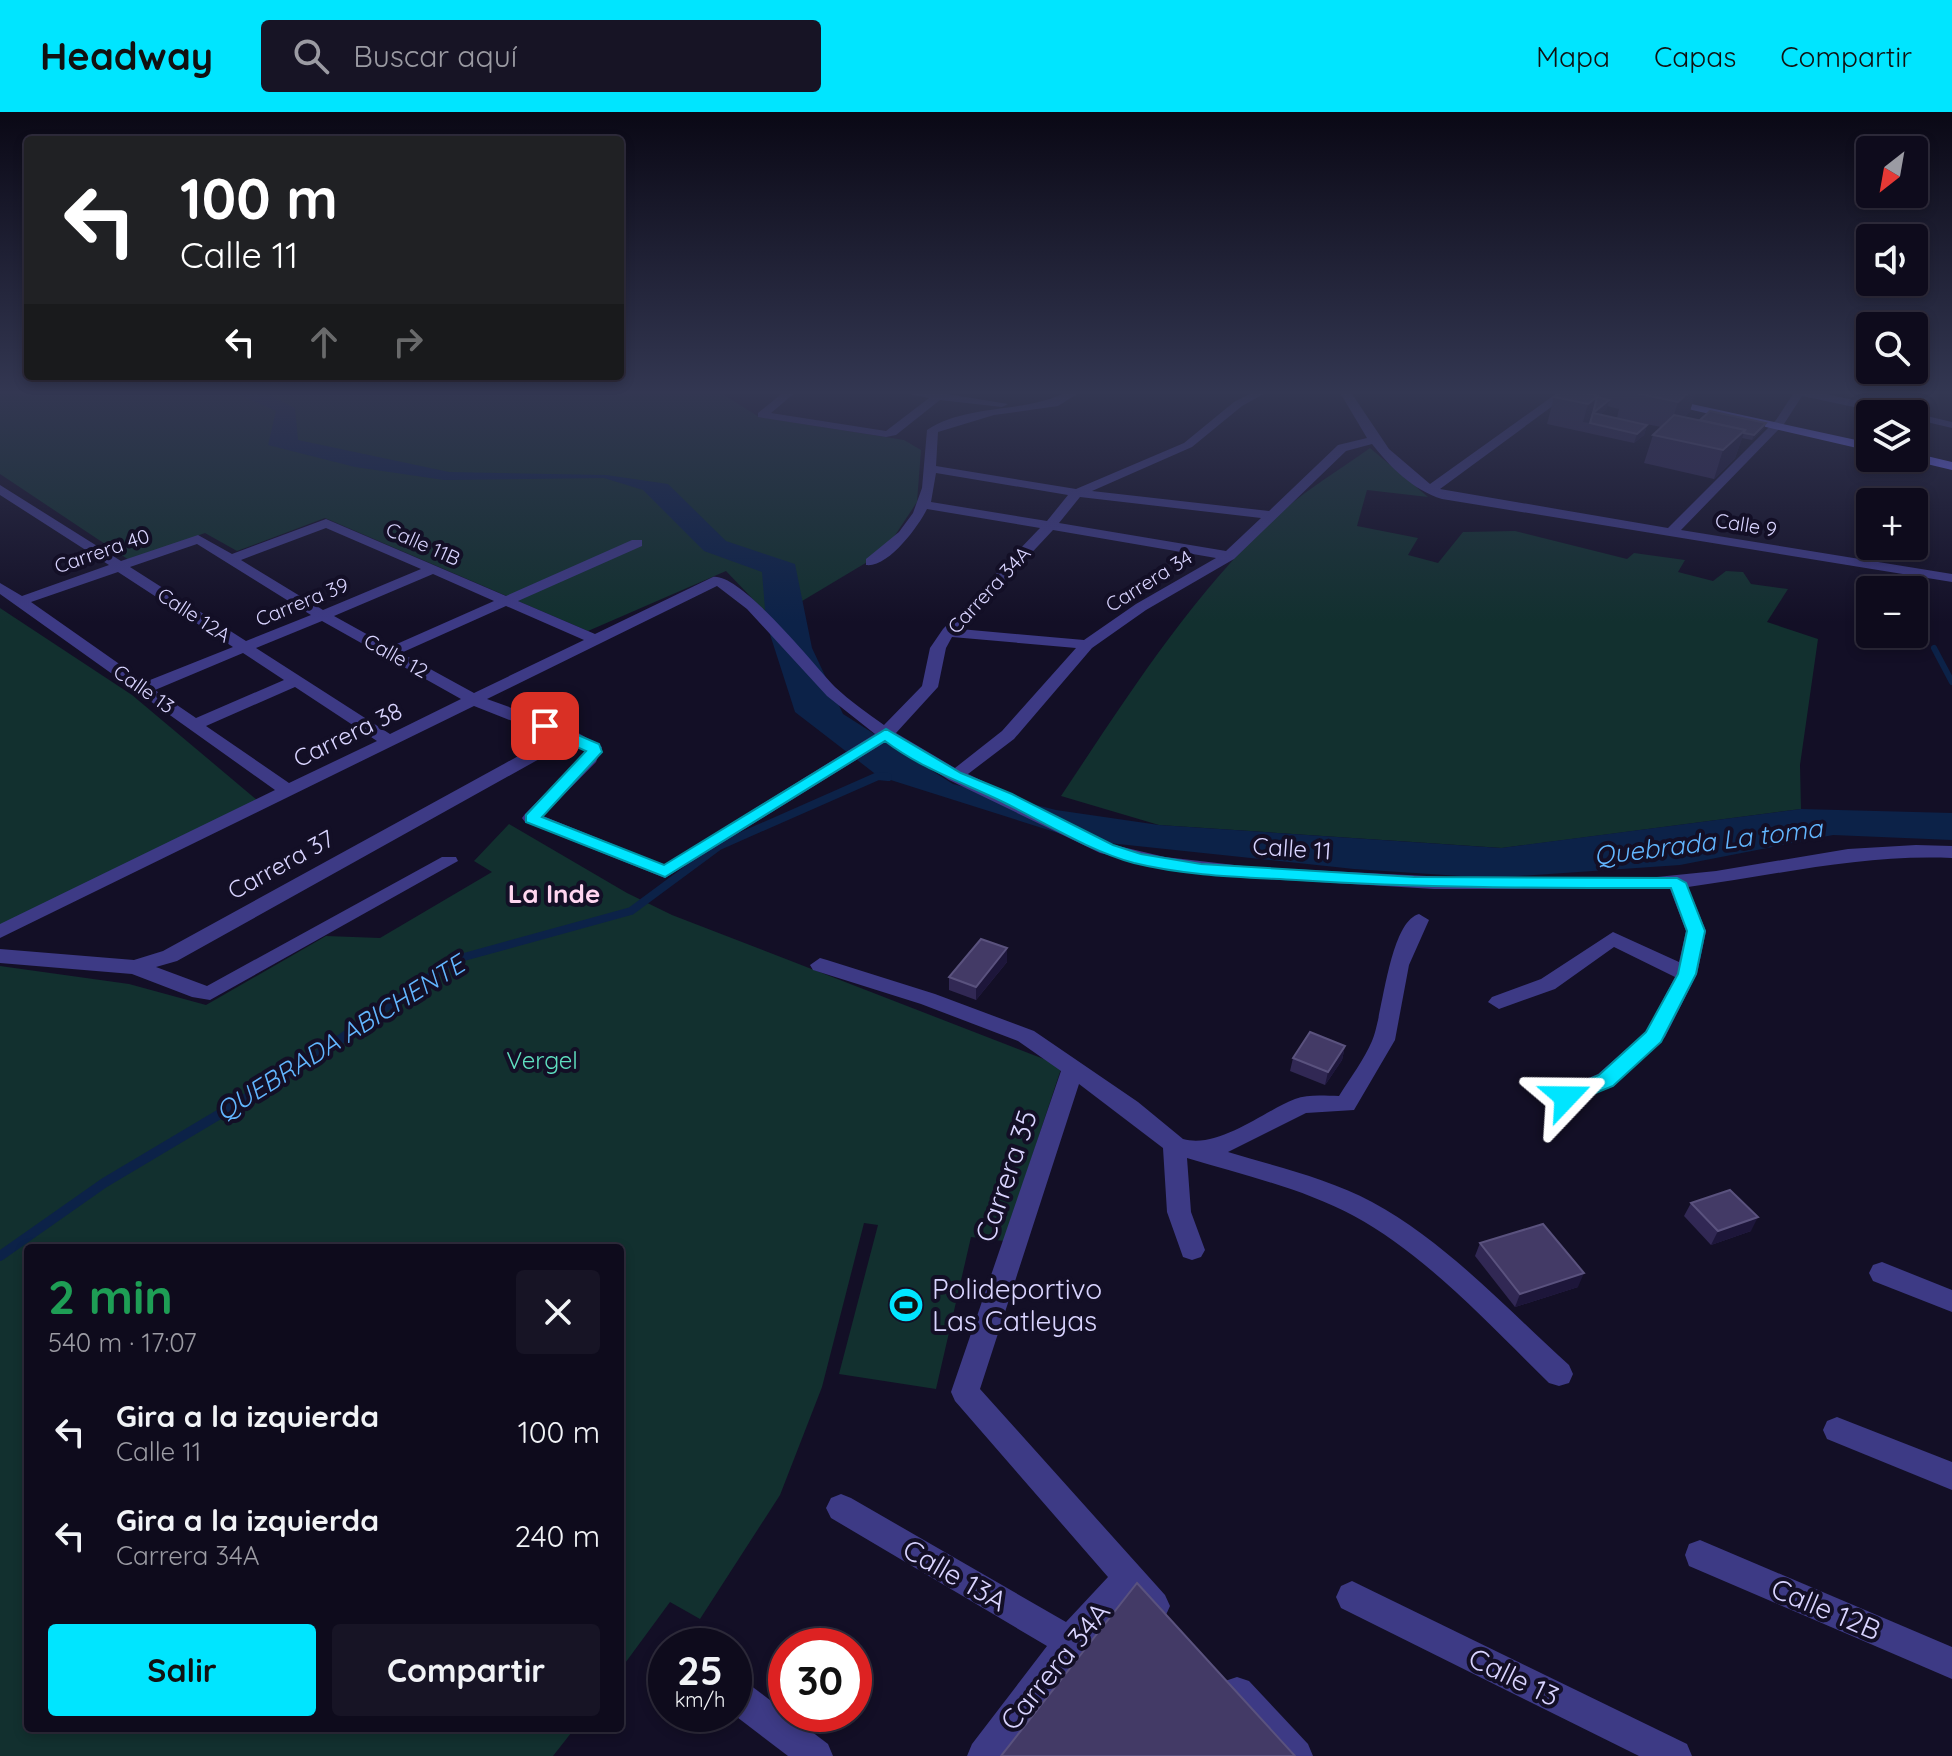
<!DOCTYPE html>
<html lang="es">
<meta charset="utf-8">
<style>
body{margin:0;font-family:Quicksand,sans-serif;background:#171425;color:#f1f3f6;height:100vh;display:flex;flex-direction:column;font-size:30px;white-space:nowrap}
*{box-sizing:border-box;margin:0}
p{font-size:26px;color:#9b9ba3}
.icon{flex:none;width:44px;height:44px;fill:none;stroke:currentColor;stroke-width:2;stroke-linecap:round;stroke-linejoin:round}
.map{position:relative;flex:1;overflow:hidden}
.sheet{position:absolute;left:24px;top:1132px;width:600px;height:488px;display:flex;flex-direction:column;background:#0e0b1c;border-radius:8px;box-shadow:0 4px 12px #0003,0 0 0 2px #2e2b3b}
.sheet>*{flex:none}
.hud{position:absolute;left:24px;top:24px;width:600px;height:244px;border-radius:8px;box-shadow:0 4px 12px #0003,0 0 0 2px #2e2b3b;background:#202124;color:#fff;overflow:hidden}
.needle{width:52px;rotate:211deg}
.controls{position:absolute;left:1856px;top:24px;display:grid;gap:16px}
.controls a{display:grid;place-items:center;width:72px;height:72px;border-radius:8px;background:#0e0b1c;box-shadow:0 4px 12px #0003,0 0 0 2px #2e2b3b;font-size:40px}
.speed{position:absolute;left:648px;top:1516px;display:flex;gap:16px;font-size:40px;font-weight:700;text-align:center}
.speed>*{display:grid;place-content:center;width:104px;height:104px;border-radius:50%;background:#0e0b1c;box-shadow:0 4px 12px #0003,0 0 0 2px #2e2b3b;line-height:1}
.speed small{font-size:20px;font-weight:400}
.speed .limit{border:12px solid #d22;background:#fff;color:#111}
.pin{position:absolute;display:grid;place-items:center;width:68px;height:68px;color:#fff;margin:-34px;border-radius:16px;box-shadow:0 4px 12px #0006}
.me{position:absolute;width:88px;margin:-44px;rotate:67deg;stroke-linejoin:round;filter:drop-shadow(0 0 6px #0008)}
.turn{display:flex;align-items:center;gap:28px;height:168px;padding:0 24px;font-size:36px}
.turn .icon{width:104px;height:104px;stroke-width:2.5}
.turn b{display:block;font-size:56px;line-height:68px}
.lanes{display:flex;align-items:center;height:76px;padding:0 24px;background:#0003;justify-content:center;gap:40px;direction:ltr}
.lanes .off{opacity:.35}
.round{display:grid;place-items:center;flex:none;width:84px;height:84px;border-radius:8px;background:#171425}
.head{display:flex;align-items:center;justify-content:space-between;height:136px;padding:0 24px}
h1{font-size:48px;font-weight:700;line-height:60px;color:#1e9e55}
.action{display:flex;gap:16px;margin-top:auto;padding:16px 24px}
.action a{flex:1;height:92px;border-radius:8px;background:#00e5ff;color:#111;font-size:32px;font-weight:700;line-height:92px;text-align:center}
.action a+a{background:#171425;color:#f1f3f6}
ul{padding:0;list-style:none}
li{display:flex;align-items:center;gap:24px;height:104px;padding:0 24px}
li div{flex:1}
li b{display:block;font-size:30px}
li em{font-style:normal}
header{display:flex;align-items:center;gap:48px;box-sizing:border-box;height:112px;padding:0 40px;background:#00e5ff;color:#111}
header strong{font-size:38px}
nav{display:flex;gap:44px;margin-inline-start:auto;font-size:28px}
.search{width:560px;height:72px;background:#171425;display:flex;align-items:center;gap:20px;box-sizing:border-box;padding:0 28px;border-radius:8px;color:#9b9ba3;font-size:30px}
.map>svg:first-child{display:block}
.green{fill:#12302f}
.water{fill:#0c2248}
.lines{fill:none;stroke-linecap:round;stroke-linejoin:round}
.stream-far2{stroke:#0c2248;stroke-width:6}
.stream-far1{stroke:#0c2248;stroke-width:8}
.stream{stroke:#0c2248;stroke-width:10}
.street{fill:#3d3a85;fill-rule:evenodd}
.secondary{fill:#6f6bff;fill-rule:evenodd}
.wall{fill:#312854}
.shaded-wall{fill:#1d163a}
.building{fill:#433a66;stroke:#5a527e;stroke-width:2}
.route{fill:#00e5ff;stroke:#0095a6;stroke-width:2}
.labels{text-anchor:middle;stroke-width:8;stroke-linejoin:round;paint-order:stroke}
.far-street-label{font-size:20px;fill:#d9d4ff;stroke:#130f26}
.street-label{font-size:24px;fill:#d9d4ff;stroke:#130f26}
.park-label{font-size:24px;fill:#5fe0c0;stroke:#130f26}
.water-label{font-size:26px;font-style:italic;fill:#62b6ff;stroke:#130f26}
.neighbourhood-label{font-size:26px;font-weight:bold;fill:#ffd6f0;stroke:#130f26}
.near-street-label{font-size:28px;fill:#d9d4ff;stroke:#130f26}
.near-poi-label{font-size:28px;fill:#d9d4ff;stroke:#130f26;text-anchor:start}
</style>
<header>
<strong>Headway</strong>
<div class="search"><svg class="icon" aria-label="search" viewBox="0 0 24 24"><circle cx="10" cy="10" r="6"/><path d="M15 15l6 6"/></svg>Buscar aquí</div>
<nav><a>Mapa</a><a>Capas</a><a>Compartir</a></nav>
</header>
<div class="map">
<svg width="1952" height="1644" viewBox="0 0 1952 1644">
<rect width="100%" height="100%" fill="#130f26"/>
<g class="green">
<polygon points="0,279 718,279 759,305 904,328 921,338 917,390 884,440 772,507 726,459 588,519 325,406 237,439 205,421 129,448 0,362"/>
<path d="M 1370,336 L 1428,385 L 1367,378 L 1357,414 L 1418,426 L 1408,443 L 1438,451 L 1463,420 L 1515,419 L 1627,447 L 1634,441 L 1685,448 L 1678,460 L 1713,469 L 1726,459 L 1743,460 L 1751,472 L 1788,477 L 1767,510 L 1818,527 L 1800,653 L 1801,697 L 1502,736 L 1159,713 L 1061,684 C 1125,588 1188,488 1272,408 C 1301,381 1338,359 1370,336 Z"/>
<polygon points="0,496 132,583 257,688 0,813"/>
<polygon points="509,712 627,781 672,803 1062,954 1004,1129 971,1125 936,1277 839,1262 878,1113 864,1111 822,1275 780,1383 700,1507 670,1490 620,1558 620,1136 28,1136 28,1616 575,1616 553,1644 0,1644 0,854 129,872 206,893 326,824 380,826 492,760 474,749"/>
</g>
<polygon class="water" points="232,279 261,279 295,296 298,328 449,360 606,363 668,372 726,429 795,452 812,536 843,602 953,672 1056,698 1159,713 1501,736 1801,697 1952,701 1952,728 1833,723 1680,753 1491,766 1354,757 1080,728 878,664 795,600 766,510 762,460 704,439 643,378 604,366 444,368 355,355 268,333 276,299"/>
<g class="lines">
<polyline class="stream-far2" points="1934,536 1952,570"/>
<polyline class="stream-far1" points="364,911 453,848 631,799 719,734 878,664 888,665"/>
<polyline class="stream" points="0,1144 104,1071 309,949 367,909"/>
<g class="street">
<polygon points="785,279 797,279 771,301 886,319 929,286 894,279 929,279 1008,292 1002,295 940,288 896,323 886,325 758,305 758,301"/>
<path d="M 1068,279 L 1082,279 L 1058,294 L 994,303 L 938,320 L 936,354 L 1076,377 L 1184,331 L 1234,290 L 1255,279 L 1269,279 L 1242,294 L 1192,335 L 1092,379 L 1269,399 L 1338,333 L 1367,326 L 1339,279 L 1350,279 L 1389,337 L 1430,372 L 1560,279 L 1573,279 L 1440,377 L 1668,416 L 1776,308 L 1793,282 L 1790,279 L 1813,279 L 1903,299 L 1909,302 L 1887,302 L 1802,284 L 1784,312 L 1681,418 L 1952,462 L 1952,470 L 1442,387 C 1413,378 1390,355 1372,332 L 1346,339 L 1234,447 L 1146,498 L 1092,536 L 1014,627 L 968,662 L 1114,733 L 1165,745 L 1252,755 L 1466,766 L 1647,766 L 1716,759 L 1848,737 L 1916,733 L 1952,734 L 1952,746 C 1862,742 1777,763 1688,775 L 1706,819 L 1697,862 L 1665,925 L 1614,974 L 1566,993 L 1558,991 L 1555,985 L 1558,979 L 1598,962 L 1646,920 L 1675,865 L 1614,835 L 1555,877 L 1499,897 L 1488,890 L 1492,885 L 1541,867 L 1613,820 L 1679,850 L 1686,819 L 1670,777 L 1434,777 L 1252,766 L 1165,756 L 1100,741 L 949,668 L 887,629 L 665,766 L 525,710 L 522,706 L 525,702 L 582,644 L 585,637 L 568,631 L 177,849 L 156,855 L 207,874 L 442,745 L 456,745 L 458,749 L 210,888 L 192,885 L 132,862 L 0,851 L 0,837 L 134,848 L 163,839 L 553,625 L 474,594 L 0,826 L 0,812 L 275,678 L 0,482 L 0,471 L 22,484 L 109,453 L 0,383 L 0,373 L 121,449 L 198,423 L 232,442 L 326,407 L 506,484 L 632,428 L 642,428 L 642,434 L 518,489 L 595,522 L 713,465 C 741,461 814,553 835,575 C 850,589 867,601 884,613 L 922,574 L 930,536 L 943,517 L 1040,416 L 927,397 C 918,415 888,456 866,453 L 866,447 L 899,420 L 913,401 L 922,376 L 927,318 C 967,291 1027,302 1068,279 ZM 936,361 L 1068,383 L 1047,409 L 931,390 ZM 1080,385 L 1261,406 L 1226,439 L 1059,411 ZM 326,416 L 421,457 L 323,498 L 241,448 ZM 1053,418 L 1216,446 L 1136,492 L 1084,528 L 960,517 ZM 197,432 L 311,503 L 246,529 L 130,455 ZM 118,460 L 233,535 L 145,570 L 31,490 ZM 433,462 L 494,489 L 390,535 L 334,504 ZM 717,474 L 747,497 L 827,584 L 875,622 L 664,753 L 543,704 L 596,650 L 602,635 L 575,619 L 487,587 ZM 506,494 L 584,528 L 474,581 L 401,541 ZM 322,509 L 461,587 L 390,622 L 256,536 ZM 952,525 L 1076,536 L 1002,619 L 955,656 L 896,621 L 938,575 L 946,536 ZM 243,541 L 284,568 L 196,606 L 155,578 ZM 295,575 L 377,629 L 289,671 L 206,614 Z"/>
<polygon points="1914,301 1952,310 1952,316 1914,307 1914,302 1910,302"/>
<path d="M 1419,802 L 1429,808 L 1409,853 L 1395,928 L 1354,998 L 1306,1001 L 1228,1040 C 1277,1055 1327,1066 1372,1090 C 1446,1130 1507,1197 1569,1253 L 1573,1262 L 1569,1271 L 1559,1274 L 1549,1271 C 1491,1214 1426,1143 1354,1104 C 1302,1076 1243,1063 1187,1046 L 1191,1100 L 1205,1138 L 1201,1145 L 1192,1148 L 1183,1145 L 1167,1100 L 1163,1036 L 1079,972 L 980,1277 L 1165,1483 L 1170,1494 L 1165,1505 L 1154,1510 L 1143,1505 L 1128,1488 L 1081,1541 L 1005,1644 L 967,1644 L 972,1632 L 1047,1534 L 831,1406 L 826,1396 L 831,1386 L 841,1382 L 851,1386 L 1066,1510 L 1108,1465 L 955,1289 L 951,1280 L 1061,959 L 1018,929 L 921,892 L 813,858 L 810,853 L 820,846 L 827,848 L 935,882 L 1034,919 L 1138,990 L 1183,1027 C 1219,1037 1262,1000 1295,987 C 1308,982 1325,984 1339,984 C 1350,966 1364,948 1372,929 C 1383,904 1389,810 1419,802 Z"/>
<polygon points="1882,1150 1952,1178 1952,1200 1873,1169 1869,1161 1873,1153"/>
<polygon points="1837,1305 1952,1350 1952,1378 1827,1327 1823,1318 1827,1309"/>
<polygon points="1700,1428 1952,1535 1952,1567 1689,1454 1685,1443 1689,1432"/>
<polygon points="1352,1469 1687,1632 1692,1644 1639,1644 1341,1496 1336,1485 1341,1474"/>
<polygon points="1237,1565 1249,1569 1308,1632 1313,1644 1273,1644 1225,1593 1221,1581 1225,1569"/>
<polygon points="734,1566 746,1570 828,1632 833,1644 788,1644 733,1602"/>
</g>
<g class="secondary">
<polygon points="1610,279 1632,279 1870,331 1870,339"/>
<polygon points="1914,341 1952,350 1952,358 1910,348 1914,346"/>
</g>
</g>
<g class="wall">
<polygon points="1583,279 1696,279 1690,299 1684,305 1700,308 1766,311 1764,316 1752,328 1742,326 1735,346 1714,367 1644,351 1653,323 1661,315 1617,306 1619,297 1607,294 1607,297 1600,303 1647,313 1644,323 1634,331 1547,312 1554,285"/>
<polygon points="1007,836 1007,850 976,888 949,878 949,865"/>
<polygon points="1345,934 1342,948 1325,973 1290,959 1293,946"/>
<polygon points="1691,1091 1751,1119 1711,1133 1684,1104"/>
<polygon points="1480,1131 1578,1175 1515,1195 1475,1144"/>
</g>
<g class="shaded-wall">
<polygon points="1690,279 1696,279 1690,299 1670,317 1678,290"/>
<polygon points="1598,284 1593,301 1609,288 1607,297 1590,311 1583,310 1588,292"/>
<polygon points="1766,311 1764,316 1752,328 1754,323"/>
<polygon points="1647,313 1644,323 1634,331 1637,322"/>
<polygon points="1745,318 1735,346 1714,367 1723,338"/>
<polygon points="1007,836 1007,850 976,888 976,875"/>
<polygon points="1345,934 1342,948 1325,973 1328,960"/>
<polygon points="1758,1105 1751,1119 1711,1133 1718,1119"/>
<polygon points="1584,1161 1578,1175 1515,1195 1520,1182"/>
</g>
<g class="building">
<polygon points="1561,279 1578,279 1598,284 1588,292 1554,285"/>
<polygon points="1626,279 1690,279 1678,290"/>
<polygon points="1597,285 1609,288 1593,301"/>
<polygon points="1710,299 1766,311 1754,323 1744,321 1745,318 1700,308"/>
<polygon points="1593,301 1647,313 1637,322 1590,311"/>
<polygon points="1674,303 1745,318 1723,338 1653,323"/>
<polygon points="981,827 1007,836 976,875 949,865"/>
<polygon points="1310,920 1345,934 1328,960 1293,946"/>
<polygon points="1730,1078 1758,1105 1718,1119 1691,1091"/>
<polygon points="1543,1112 1584,1161 1520,1182 1480,1131"/>
<polygon points="1137,1471 1295,1644 1001,1644"/>
</g>
<linearGradient id="sky" x2="0" y2="1"><stop stop-color="#0a0815"/><stop offset="0.55" stop-color="#333752"/><stop offset="1" stop-color="#333752" stop-opacity="0"/></linearGradient>
<rect width="1952" height="510" fill="url(#sky)"/>
<path class="route" d="M 539,611 L 550,611 L 599,632 L 602,640 L 542,705 L 664,753 L 886,617 L 961,661 L 1012,682 L 1113,733 L 1141,742 L 1201,752 L 1414,765 L 1677,766 L 1686,771 L 1705,819 L 1696,862 L 1661,930 L 1613,974 L 1566,993 L 1556,985 L 1559,980 L 1599,963 L 1646,920 L 1678,862 L 1687,819 L 1671,776 C 1545,776 1421,776 1296,768 C 1242,765 1187,764 1134,751 C 1087,738 1046,711 1003,690 C 962,670 922,657 885,629 L 665,765 L 526,710 L 526,703 L 586,639 L 539,618 Z"/>
<defs>
<symbol id="stadium-disc" viewBox="-11 -11 22 22"><circle r="9.5" fill="#00e5ff" stroke="#130f26"/><path d="M0-5a6.5 5 0 1 0 0 10a6.5 5 0 1 0 0-10ZM-3.5-1.8h7v3.6h-7Z" fill="#111"/></symbol>
</defs>
<g fill-rule="evenodd">
<use href="#stadium-disc" x="886" y="1173" width="40" height="40"/>
</g>
<g class="labels">
<g class="far-street-label">
<text transform="translate(1746 413) rotate(9)" y="7">Calle 9</text>
<text transform="translate(423 432) rotate(24)" y="7">Calle 11B</text>
<text transform="translate(102 439) rotate(-19)" y="7">Carrera 40</text>
<text transform="translate(1149 469) rotate(-32)" y="7">Carrera 34</text>
<text transform="translate(989 478) rotate(-47)" y="7">Carrera 34A</text>
<text transform="translate(302 490) rotate(-22)" y="7">Carrera 39</text>
<text transform="translate(194 503) rotate(33)" y="7">Calle 12A</text>
<text transform="translate(396 544) rotate(29)" y="7">Calle 12</text>
<text transform="translate(144 577) rotate(35)" y="7">Calle 13</text>
</g>
<g class="street-label">
<text transform="translate(348 623) rotate(-26)" y="8">Carrera 38</text>
<text transform="translate(1292 737) rotate(4)" y="8">Calle 11</text>
<text transform="translate(281 753) rotate(-29)" y="8">Carrera 37</text>
</g>
<g class="park-label">
<text x="542" y="957">Vergel</text>
</g>
<g class="water-label">
<text transform="translate(1708 730) rotate(-7)" y="9">Quebrada La toma</text>
<text transform="translate(340 926) rotate(-32)" y="9">QUEBRADA ABICHENTE</text>
</g>
<g class="neighbourhood-label">
<text x="554" y="791">La Inde</text>
</g>
<g class="near-street-label">
<text transform="translate(1006 1064) rotate(-71)" y="10">Carrera 35</text>
<text transform="translate(955 1463) rotate(30)" y="10">Calle 13A</text>
<text transform="translate(1826 1497) rotate(23)" y="10">Calle 12B</text>
<text transform="translate(1055 1554) rotate(-51)" y="10">Carrera 34A</text>
<text transform="translate(1514 1565) rotate(26)" y="10">Calle 13</text>
</g>
<g class="near-poi-label">
<text x="932" y="1187">Polideportivo<tspan x="932" dy="32">Las Catleyas</tspan></text>
</g>
</g>
</svg>
<div class="controls">
<a><svg class="needle" viewBox="-14 -14 28 28"><path d="M0-13l5 13h-10z" fill="#e53935"/><path d="M0 13l5-13h-10z" fill="#9b9ba3"/></svg></a>
<a><svg class="icon" aria-label="sound" viewBox="0 0 24 24"><path d="M4 9h4l5-4v14l-5-4H4zM17 9q2 3 0 6"/></svg></a>
<a><svg class="icon" aria-label="search" viewBox="0 0 24 24"><circle cx="10" cy="10" r="6"/><path d="M15 15l6 6"/></svg></a>
<a><svg class="icon" aria-label="layers" viewBox="0 0 24 24"><path d="M12 4l9 5-9 5-9-5zM3 14l9 5 9-5"/></svg></a>
<a>+</a>
<a>−</a>
</div>
<div class="speed"><div>25<small>km/h</small></div><div class="limit">30</div></div>
<div class="pin" style="left:545px;top:614px;background:#d93025"><svg class="icon" aria-label="arrive" viewBox="0 0 24 24"><path d="M6 21V4h12l-3 4 3 4H6"/></svg></div>
<svg class="me" style="left:1566px;top:985px" viewBox="-20 -20 40 40"><path d="M0-17L14 15 0 8-14 15z" fill="#00e5ff" stroke="#fff" stroke-width="4"/></svg>
<div class="hud">
<div class="turn"><svg class="icon" aria-label="left" viewBox="0 0 24 24"><path d="M17 20v-9H6M10 6l-5 5 5 5"/></svg><div><b>100 m</b>Calle 11</div></div>
<div class="lanes"><svg class="icon" aria-label="left" viewBox="0 0 24 24"><path d="M17 20v-9H6M10 6l-5 5 5 5"/></svg><svg class="icon off" aria-label="ahead" viewBox="0 0 24 24"><path d="M12 20V5M6 11l6-6 6 6"/></svg><svg class="icon off" aria-label="right" viewBox="0 0 24 24"><path d="M7 20v-9h11M14 6l5 5-5 5"/></svg></div>
</div>
<section class="sheet">
<div class="head"><div><h1>2 min</h1><p>540 m · 17:07</p></div><a class="round"><svg class="icon" aria-label="close" viewBox="0 0 24 24"><path d="M6 6l12 12M18 6L6 18"/></svg></a></div>
<ul>
<li><svg class="icon" aria-label="left" viewBox="0 0 24 24"><path d="M17 20v-9H6M10 6l-5 5 5 5"/></svg><div><b>Gira a la izquierda</b><p>Calle 11</p></div><em>100 m</em></li>
<li><svg class="icon" aria-label="left" viewBox="0 0 24 24"><path d="M17 20v-9H6M10 6l-5 5 5 5"/></svg><div><b>Gira a la izquierda</b><p>Carrera 34A</p></div><em>240 m</em></li>
</ul>
<div class="action"><a>Salir</a><a>Compartir</a></div>
</section>
</div>
